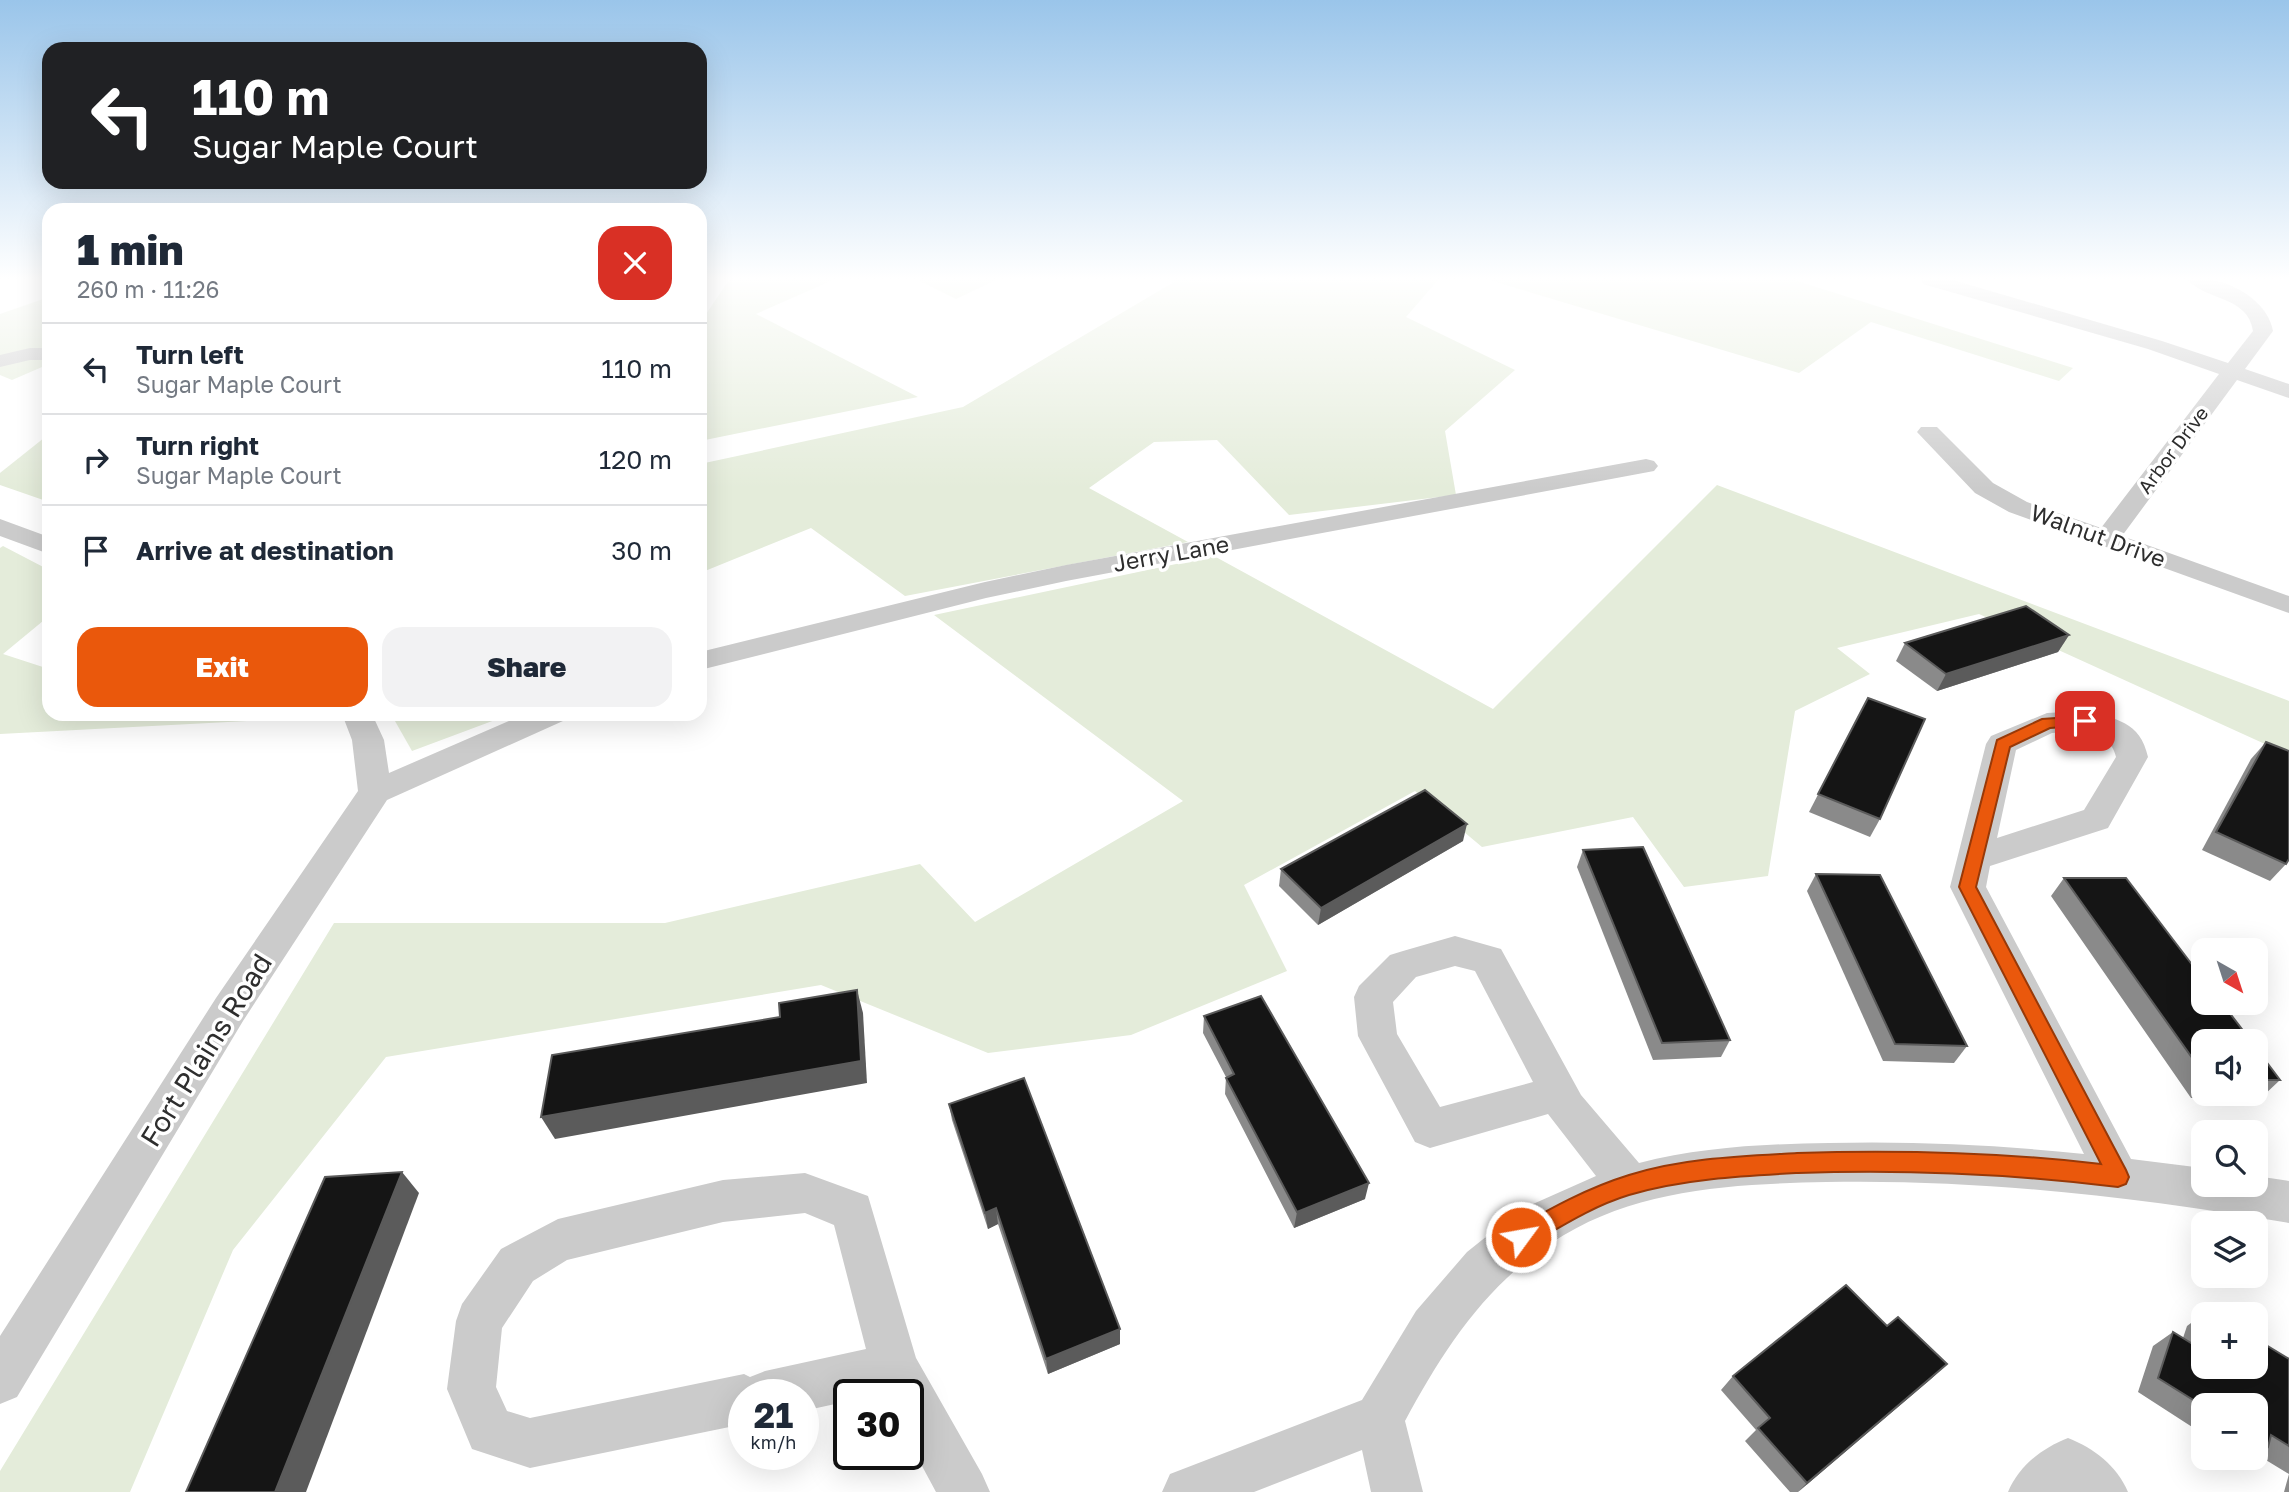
<!DOCTYPE html>
<meta charset="utf-8">
<style>
body{margin:0;font-family:"Golos Text",sans-serif;background:#f2f2f3;color:#1f2937;height:100vh;display:flex;flex-direction:column;font-size:26px;white-space:nowrap}
*{box-sizing:border-box;margin:0}
p{font-size:23px;color:#747a83}
.icon{flex:none;width:38px;height:38px;fill:none;stroke:currentColor;stroke-width:2;stroke-linecap:round;stroke-linejoin:round}
.map{position:relative;flex:1;overflow:hidden}
.side{position:absolute;left:42px;top:203px;width:665px;height:518px;display:flex;flex-direction:column;background:#fff;border-radius:21px;box-shadow:0 7px 28px #0002}
.side>*{flex:none}
.guide{position:absolute;left:42px;top:42px;width:665px;height:147px;border-radius:21px;box-shadow:0 7px 28px #0002;background:#202124;color:#fff;overflow:hidden}
.needle{width:46px;rotate:141deg}
.controls{position:absolute;left:2191px;top:938px;display:grid;gap:14px}
.controls a{display:grid;place-items:center;width:77px;height:77px;border-radius:14px;background:#fff;box-shadow:0 7px 28px #0002;font-size:35px}
.speed{position:absolute;left:728px;top:1379px;display:flex;gap:14px;font-size:35px;font-weight:700;text-align:center}
.speed>*{display:grid;place-content:center;width:91px;height:91px;border-radius:50%;background:#fff;box-shadow:0 7px 28px #0002;line-height:1}
.speed small{font-size:18px;font-weight:400}
.speed .limit{border:4px solid #111;border-radius:10px;background:#fff;color:#111}
.pin{position:absolute;display:grid;place-items:center;width:60px;height:60px;color:#fff;margin:-30px;border-radius:14px;box-shadow:0 4px 10px #0006}
.me{position:absolute;width:77px;margin:-38px;rotate:58deg;stroke-linejoin:round;filter:drop-shadow(0 0 5px #0008)}
.turn{display:flex;align-items:center;gap:24px;height:147px;padding:0 35px;font-size:32px}
.turn .icon{width:91px;height:91px;stroke-width:2.5}
.turn b{display:block;font-size:49px;line-height:60px}
.round{display:grid;place-items:center;flex:none;width:74px;height:74px;border-radius:21px;background:#f2f2f3}
.headline{display:flex;align-items:center;justify-content:space-between;height:119px;padding:0 35px}
h1{font-size:42px;font-weight:800;line-height:52px}
.action{display:flex;gap:14px;margin-top:auto;padding:14px 35px}
.action a{flex:1;height:80px;border-radius:21px;background:#ea580c;color:#fff;font-size:28px;font-weight:800;line-height:80px;text-align:center}
.action a+a{background:#f2f2f3;color:#1f2937}
ul{padding:0;list-style:none}
li{display:flex;align-items:center;gap:21px;height:91px;padding:0 35px;border-top:2px solid #e0e1e3}
li div{flex:1}
li b{display:block;font-size:26px}
li em{font-style:normal}
.map>svg:first-child{display:block}
.green{fill:#e4ecda}
.lines{fill:none;stroke-linecap:round;stroke-linejoin:round}
.minor{fill:#cbcbcb;fill-rule:evenodd}
.wall{fill:#8a8a8a}
.shaded-wall{fill:#5b5b5b}
.building{fill:#151515;stroke:#5b5b5b;stroke-width:2}
.route{fill:#ea580c;stroke:#983908;stroke-width:2}
.labels{text-anchor:middle;stroke-width:7;stroke-linejoin:round;paint-order:stroke}
.far-street-label{font-size:19px;fill:#2e2e2e;stroke:#fff}
.street-label{font-size:23px;fill:#2e2e2e;stroke:#fff}
.near-street-label{font-size:28px;fill:#2e2e2e;stroke:#fff}
</style>
<div class="map">
<svg width="2289" height="1492" viewBox="0 0 2289 1492">
<rect width="100%" height="100%" fill="#fff"/>
<g class="green">
<polygon points="729,280 833,280 756,314 918,397 700,441 700,323"/>
<polygon points="918,280 996,280 956,299"/>
<polygon points="1171,280 1438,280 1406,317 1515,370 1445,431 1456,495 1289,515 1217,440 1154,442 1089,488 1188,542 905,596 811,528 700,573 700,464 963,407 1174,282"/>
<polygon points="1489,280 1794,280 2073,368 2059,381 1871,322 1799,373"/>
<polygon points="49,297 49,364 12,380 0,375 0,314"/>
<polygon points="49,434 49,502 0,485 0,473"/>
<polygon points="1717,485 2289,701 2289,755 1979,614 1837,648 1870,674 1795,711 1768,876 1684,887 1633,817 1482,847 1415,791 1244,885 1287,971 1131,1035 988,1053 821,985 386,1057 233,1250 130,1492 0,1492 0,1471 334,923 665,923 920,864 975,922 1183,801 934,615 1214,556 1493,709"/>
<polygon points="3,546 49,570 49,616 3,654 49,669 49,714 217,714 247,721 0,734 0,548"/>
<polygon points="391,714 503,714 495,720 412,751"/>
</g>
<g class="lines">
<g class="minor">
<path d="M 1921,280 L 1953,280 L 2162,341 L 2228,363 L 2253,331 C 2248,296 2207,301 2188,280 C 2197,280 2208,279 2216,281 C 2241,286 2269,306 2273,331 L 2245,369 L 2289,384 L 2289,398 L 2237,380 L 2122,536 L 2289,596 L 2289,613 L 2009,512 L 1975,493 L 1917,432 L 1921,427 L 1937,427 L 1993,483 L 2027,502 L 2101,528 L 2219,374 L 2148,349 L 1923,284 Z"/>
<polygon points="30,348 49,348 49,360 30,360 0,367 0,355"/>
<polygon points="1646,459 1654,461 1658,466 1654,471 1066,581 986,598 700,670 700,652 985,582 1066,565"/>
<polygon points="0,519 49,537 49,554 0,536"/>
<path d="M 2085,711 C 2116,719 2140,721 2148,757 L 2108,828 L 1990,866 L 1986,887 L 2131,1159 L 2203,1168 L 2203,1185 L 2256,1185 L 2256,1176 L 2289,1181 L 2289,1223 C 2135,1197 1982,1179 1826,1182 C 1737,1184 1642,1188 1564,1235 C 1490,1278 1445,1347 1405,1421 L 1423,1492 L 1371,1492 L 1362,1450 L 1254,1492 L 1162,1492 L 1170,1474 L 1362,1400 L 1416,1311 L 1467,1252 L 1502,1224 L 1533,1204 L 1596,1176 L 1548,1114 L 1430,1148 L 1415,1142 L 1358,1036 L 1354,997 L 1359,986 L 1390,955 L 1403,951 L 1455,936 L 1501,949 L 1581,1095 L 1639,1163 C 1701,1147 1765,1144 1829,1143 C 1914,1141 1999,1145 2084,1154 L 1950,887 L 1986,744 L 1991,736 L 2047,713 ZM 2084,731 C 2100,737 2112,739 2116,757 L 2084,810 L 1997,838 L 2016,750 L 2052,733 ZM 1455,966 L 1475,971 L 1533,1082 L 1440,1107 L 1397,1034 L 1393,1002 L 1416,977 Z"/>
<polygon points="342,714 372,714 384,740 389,773 525,714 567,714 563,721 387,800 243,1021 17,1397 0,1404 0,1336 216,998 358,791 352,740"/>
<path d="M 805,1173 L 868,1196 L 916,1358 L 982,1474 L 990,1492 L 936,1492 L 908,1440 L 908,1395 L 849,1395 L 849,1401 L 803,1411 L 803,1395 L 744,1395 L 744,1424 L 530,1468 L 472,1449 L 447,1389 L 456,1321 L 462,1304 L 501,1249 L 558,1219 L 723,1180 ZM 805,1213 L 834,1225 L 866,1349 L 765,1371 L 750,1377 L 744,1374 L 530,1418 L 507,1411 L 496,1387 L 502,1328 L 533,1281 L 567,1260 L 723,1222 Z"/>
<path d="M 2068,1438 C 2094,1448 2117,1466 2128,1492 L 2008,1492 C 2019,1466 2042,1448 2068,1438 Z"/>
</g>
</g>
<g class="wall">
<polygon points="2069,635 2058,652 1937,691 1896,661 1905,643"/>
<polygon points="1868,698 1880,819 1870,837 1809,812"/>
<polygon points="2266,742 2286,864 2270,881 2202,850 2251,759"/>
<polygon points="1463,841 1318,925 1279,886 1281,869"/>
<polygon points="1583,850 1730,1040 1721,1057 1653,1060 1577,867"/>
<polygon points="1816,874 1967,1046 1954,1063 1883,1061 1807,891"/>
<polygon points="2064,878 2203,1041 2203,1094 2256,1094 2256,1048 2280,1080 2262,1097 2191,1098 2051,896"/>
<polygon points="1204,1016 1365,1199 1294,1228 1225,1094 1226,1077 1203,1033"/>
<polygon points="949,1104 1120,1344 1048,1374 998,1224 988,1229 952,1120"/>
<polygon points="2207,1311 2214,1314 2203,1314 2203,1367 2289,1359 2289,1492 2284,1492 2289,1474 2256,1454 2256,1405 2203,1405 2203,1434 2138,1392 2153,1346 2173,1332 2183,1338 2187,1326"/>
<polygon points="1887,1326 1947,1364 1798,1492 1790,1492 1745,1441 1756,1430 1721,1390 1733,1376"/>
</g>
<g class="shaded-wall">
<polygon points="2069,635 2058,652 1937,691 1946,674"/>
<polygon points="1467,824 1463,841 1318,925 1321,908"/>
<polygon points="857,990 863,1013 867,1083 555,1139 541,1117"/>
<polygon points="402,1172 419,1193 306,1492 275,1492"/>
<polygon points="1369,1183 1365,1199 1294,1228 1297,1212"/>
<polygon points="996,1208 998,1224 988,1229 985,1213"/>
<polygon points="1120,1329 1120,1344 1048,1374 1046,1359"/>
<polygon points="1947,1364 1931,1379 1798,1492 1807,1483"/>
</g>
<g class="building">
<polygon points="2026,606 2069,635 1946,674 1905,643"/>
<polygon points="1868,698 1925,719 1880,819 1818,794"/>
<polygon points="2266,742 2289,751 2289,859 2286,864 2216,832"/>
<polygon points="1425,790 1467,824 1321,908 1281,869"/>
<polygon points="1643,847 1730,1040 1662,1043 1583,850"/>
<polygon points="1816,874 1880,875 1967,1046 1895,1044"/>
<polygon points="2064,878 2126,878 2203,979 2203,1003 2222,1003 2251,1041 2203,1041 2203,1073"/>
<polygon points="857,990 861,1061 541,1117 552,1055 780,1017 779,1003"/>
<polygon points="1261,996 1369,1183 1297,1212 1226,1078 1234,1074 1204,1016"/>
<polygon points="2256,1048 2280,1080 2256,1080"/>
<polygon points="1024,1078 1120,1329 1046,1359 996,1208 985,1213 949,1104"/>
<polygon points="402,1172 275,1492 186,1492 325,1177"/>
<polygon points="1846,1285 1887,1326 1898,1317 1947,1364 1807,1483 1758,1428 1770,1418 1733,1376"/>
<polygon points="2203,1324 2203,1367 2256,1367 2256,1339 2289,1359 2289,1446 2271,1435 2268,1447 2256,1439 2256,1405 2203,1405 2203,1406 2158,1378 2173,1332 2196,1346"/>
</g>
<linearGradient id="sky" x2="0" y2="1"><stop stop-color="#9ac5ea"/><stop offset="0.57" stop-color="#fff"/><stop offset="1" stop-color="#fff" stop-opacity="0"/></linearGradient>
<rect width="2289" height="489" fill="url(#sky)"/>
<path class="route" d="M 2085,716 L 2091,717 L 2093,721 L 2091,725 L 2050,728 L 2010,747 L 1976,887 L 2126,1170 L 2129,1177 L 2126,1184 L 2118,1187 C 2012,1174 1906,1169 1798,1173 C 1742,1176 1683,1179 1629,1195 C 1593,1206 1562,1226 1529,1245 L 1521,1248 L 1513,1245 L 1510,1237 L 1513,1230 C 1551,1208 1587,1188 1629,1175 C 1682,1158 1742,1156 1797,1153 C 1899,1150 2000,1152 2101,1164 L 1959,887 L 1997,740 L 2042,719 Z"/>
<g class="labels">
<g class="far-street-label">
<text transform="translate(2173 450) rotate(-53)" y="7">Arbor Drive</text>
</g>
<g class="street-label">
<text transform="translate(2098 536) rotate(20)" y="8">Walnut Drive</text>
<text transform="translate(1171 554) rotate(-10)" y="8">Jerry Lane</text>
</g>
<g class="near-street-label">
<text transform="translate(206 1050) rotate(-58)" y="10">Fort Plains Road</text>
</g>
</g>
</svg>
<div class="controls">
<a><svg class="needle" viewBox="-14 -14 28 28"><path d="M0-13l5 13h-10z" fill="#e53935"/><path d="M0 13l5-13h-10z" fill="#747a83"/></svg></a>
<a><svg class="icon" aria-label="sound" viewBox="0 0 24 24"><path d="M4 9h4l5-4v14l-5-4H4zM17 9q2 3 0 6"/></svg></a>
<a><svg class="icon" aria-label="search" viewBox="0 0 24 24"><circle cx="10" cy="10" r="6"/><path d="M15 15l6 6"/></svg></a>
<a><svg class="icon" aria-label="layers" viewBox="0 0 24 24"><path d="M12 4l9 5-9 5-9-5zM3 14l9 5 9-5"/></svg></a>
<a>+</a>
<a>−</a>
</div>
<div class="speed"><div>21<small>km/h</small></div><div class="limit">30</div></div>
<div class="pin" style="left:2085px;top:721px;background:#d93025"><svg class="icon" aria-label="arrive" viewBox="0 0 24 24"><path d="M6 21V4h12l-3 4 3 4H6"/></svg></div>
<svg class="me" style="left:1521px;top:1237px" viewBox="-20 -20 40 40"><circle r="17" fill="#ea580c" stroke="#fff" stroke-width="3"/><path d="M0-11L8 9 0 5-8 9z" fill="#fff"/></svg>
<div class="guide">
<div class="turn"><svg class="icon" aria-label="left" viewBox="0 0 24 24"><path d="M17 20v-9H6M10 6l-5 5 5 5"/></svg><div><b>110 m</b>Sugar Maple Court</div></div>
</div>
<section class="side">
<div class="headline"><div><h1>1 min</h1><p>260 m · 11:26</p></div><a class="round" style="background:#d93025;color:#fff"><svg class="icon" aria-label="close" viewBox="0 0 24 24"><path d="M6 6l12 12M18 6L6 18"/></svg></a></div>
<ul>
<li><svg class="icon" aria-label="left" viewBox="0 0 24 24"><path d="M17 20v-9H6M10 6l-5 5 5 5"/></svg><div><b>Turn left</b><p>Sugar Maple Court</p></div><em>110 m</em></li>
<li><svg class="icon" aria-label="right" viewBox="0 0 24 24"><path d="M7 20v-9h11M14 6l5 5-5 5"/></svg><div><b>Turn right</b><p>Sugar Maple Court</p></div><em>120 m</em></li>
<li><svg class="icon" aria-label="arrive" viewBox="0 0 24 24"><path d="M6 21V4h12l-3 4 3 4H6"/></svg><div><b>Arrive at destination</b></div><em>30 m</em></li>
</ul>
<div class="action"><a>Exit</a><a>Share</a></div>
</section>
</div>
